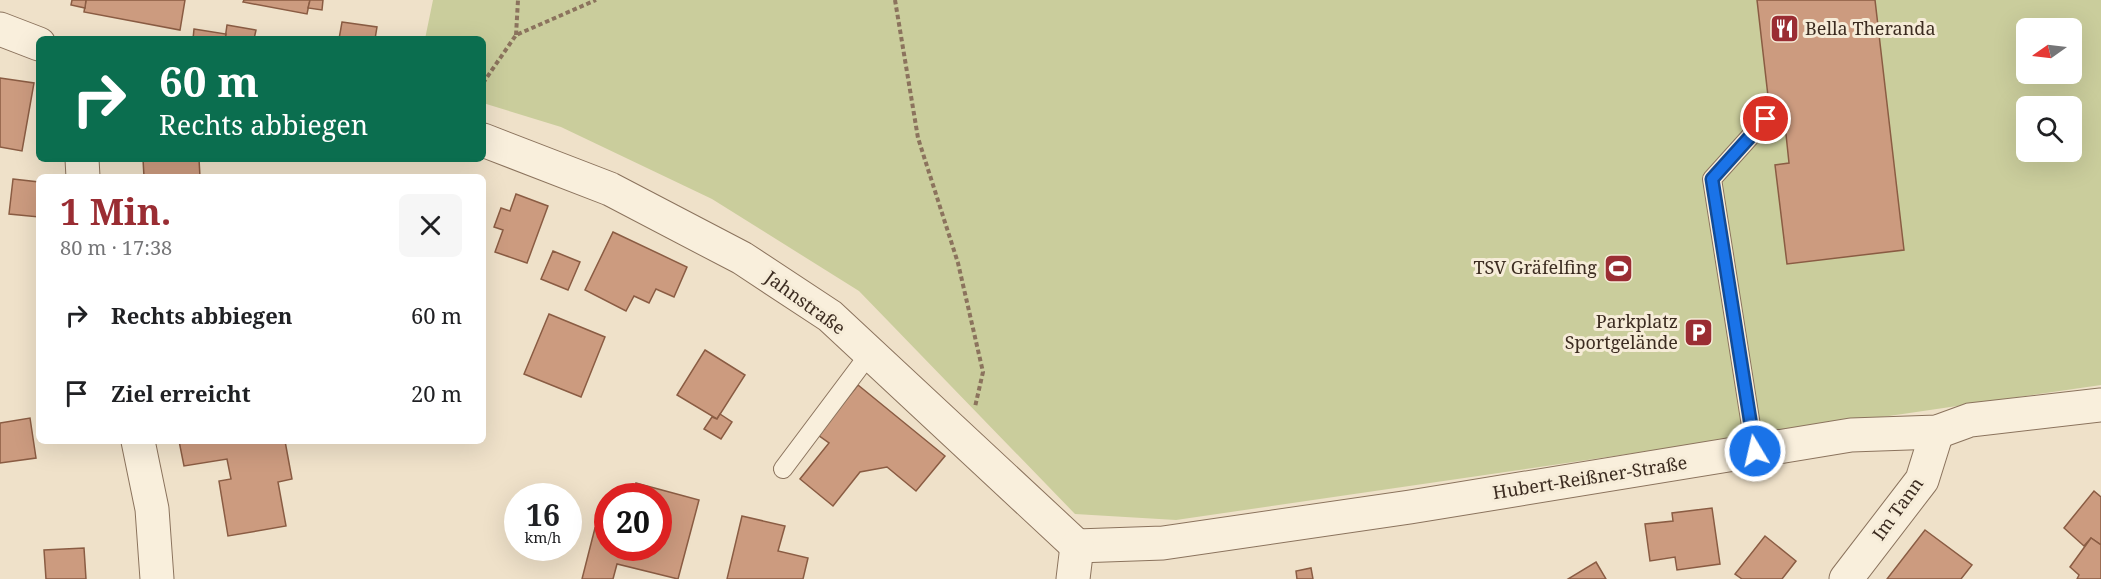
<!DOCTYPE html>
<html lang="de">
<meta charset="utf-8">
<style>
body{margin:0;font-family:"Noto Serif",serif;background:#f6f6f6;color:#202124;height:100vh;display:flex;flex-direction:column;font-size:22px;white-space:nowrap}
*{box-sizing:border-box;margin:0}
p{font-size:20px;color:#757577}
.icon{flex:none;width:33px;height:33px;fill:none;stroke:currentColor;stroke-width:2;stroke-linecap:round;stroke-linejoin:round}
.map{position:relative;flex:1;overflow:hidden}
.sheet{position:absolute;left:36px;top:174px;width:450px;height:270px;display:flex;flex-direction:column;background:#fff;border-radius:9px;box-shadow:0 6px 24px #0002}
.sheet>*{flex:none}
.hud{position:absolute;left:36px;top:36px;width:450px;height:126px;border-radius:9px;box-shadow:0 6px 24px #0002;background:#0b6e4f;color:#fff;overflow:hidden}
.needle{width:39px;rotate:256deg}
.tools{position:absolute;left:2016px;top:18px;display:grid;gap:12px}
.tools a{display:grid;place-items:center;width:66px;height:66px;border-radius:9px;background:#fff;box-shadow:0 6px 24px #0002;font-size:30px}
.speed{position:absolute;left:504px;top:483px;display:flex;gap:12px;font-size:30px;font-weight:700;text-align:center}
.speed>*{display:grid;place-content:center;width:78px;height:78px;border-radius:50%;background:#fff;box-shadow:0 6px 24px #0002;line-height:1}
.speed small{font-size:15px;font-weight:400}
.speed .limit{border:9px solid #d22;background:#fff;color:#111}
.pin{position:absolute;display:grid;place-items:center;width:51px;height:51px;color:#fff;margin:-26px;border:3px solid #fff;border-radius:50%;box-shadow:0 2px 6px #0007}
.me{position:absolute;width:66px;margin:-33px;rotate:351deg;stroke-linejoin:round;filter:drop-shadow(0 0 4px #0008)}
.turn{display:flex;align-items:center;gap:21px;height:126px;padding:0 24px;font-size:27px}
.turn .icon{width:78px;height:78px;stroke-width:2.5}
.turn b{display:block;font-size:42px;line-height:51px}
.round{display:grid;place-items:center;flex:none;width:63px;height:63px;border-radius:9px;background:#f6f6f6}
.summary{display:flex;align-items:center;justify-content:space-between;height:102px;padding:0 24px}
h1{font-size:36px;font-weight:700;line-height:45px;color:#9a2d33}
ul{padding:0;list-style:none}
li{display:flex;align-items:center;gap:18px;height:78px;padding:0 24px}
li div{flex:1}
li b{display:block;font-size:22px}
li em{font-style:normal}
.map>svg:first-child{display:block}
.green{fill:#cacd9c;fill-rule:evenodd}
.building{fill:#cc9b7f;stroke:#8a5c43;stroke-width:1.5}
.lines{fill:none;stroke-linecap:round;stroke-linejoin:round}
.service-casing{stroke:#8b735d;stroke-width:20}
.minor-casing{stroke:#8b735d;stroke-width:35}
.path{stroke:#8b735d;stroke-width:4;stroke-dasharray:4.5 3;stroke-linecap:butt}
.service{stroke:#f9efdc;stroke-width:18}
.minor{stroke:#f9efdc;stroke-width:33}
.route-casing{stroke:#114b97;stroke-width:15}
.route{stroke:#1a73e8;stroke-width:10}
.labels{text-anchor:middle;stroke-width:6;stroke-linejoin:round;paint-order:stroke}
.poi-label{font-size:18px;fill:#3c2c21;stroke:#f6ecd8;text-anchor:end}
.street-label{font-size:18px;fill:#3c2c21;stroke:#f6ecd8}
</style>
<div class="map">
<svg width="2101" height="579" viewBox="0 0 2101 579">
<rect width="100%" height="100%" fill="#efe1c9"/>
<path class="green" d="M 433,0 L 2101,0 L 2101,385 L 1176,520 L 1075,514 L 859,291 L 712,199 L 561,127 L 483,103 L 483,39 L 425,39 ZM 2026,28 L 2072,28 L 2072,74 L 2026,74 ZM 2026,106 L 2072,106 L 2072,152 L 2026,152 Z"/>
<g class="building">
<polygon points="86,0 185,0 180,30 84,12"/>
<polygon points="86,0 85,8 71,5 72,0"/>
<polygon points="244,0 310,0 307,14 243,2"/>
<polygon points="310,0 323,0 322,10 308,8"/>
<polygon points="1757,0 1875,0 1904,250 1787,264 1775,165 1789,163 1783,106 1768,96"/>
<polygon points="342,22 377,27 375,39 339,39"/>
<polygon points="227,25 256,30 254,39 225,39"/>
<polygon points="194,29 226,34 225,39 193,39"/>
<polygon points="0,78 34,83 22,151 0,147"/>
<polygon points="143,159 199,159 200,177 144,177"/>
<polygon points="13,179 39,182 39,217 9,214"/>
<polygon points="516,194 548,206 527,263 495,252 503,230 494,227 501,208 510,211"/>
<polygon points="613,232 687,267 674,297 656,289 649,303 634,296 626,311 585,290"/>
<polygon points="553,251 580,262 568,290 541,279"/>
<polygon points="549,314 605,337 581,397 524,374"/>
<polygon points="705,350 745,375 717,419 677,395"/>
<polygon points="858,385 945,456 916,491 887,467 860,472 833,506 800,479 829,443 818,435"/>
<polygon points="720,414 732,422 721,439 704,429 712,417 717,419"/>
<polygon points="30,418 36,458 0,463 0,423"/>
<polygon points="179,441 285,441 292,479 278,482 286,526 228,536 219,481 231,479 227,459 184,466"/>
<polygon points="636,483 699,500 678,579 617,564 613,579 582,579 595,528 608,531 608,548 658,548 658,496 632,496"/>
<polygon points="2094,491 2101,497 2101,545 2091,538 2084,546 2064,528"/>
<polygon points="1712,508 1720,564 1677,570 1675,557 1650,561 1645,524 1673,521 1672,513"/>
<polygon points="742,516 785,526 778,551 808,558 803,579 727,579"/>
<polygon points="1925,530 1972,565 1961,579 1887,579"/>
<polygon points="1765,536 1796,561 1782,579 1742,579 1735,574"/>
<polygon points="2091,538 2101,545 2101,579 2077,579 2079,575 2070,567"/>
<polygon points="84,548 86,579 46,579 44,550"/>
<polygon points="1596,562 1606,579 1568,579"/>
<polygon points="1311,568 1313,579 1297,579 1296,571"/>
</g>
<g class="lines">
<defs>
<g id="service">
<polyline points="1755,451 1712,179 1766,119"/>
<polyline points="783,469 870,353"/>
</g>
<g id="minor">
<polyline points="0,29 39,44"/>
<polyline points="483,140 610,189 742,258 830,316 1077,546"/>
<polyline points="82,159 83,177"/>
<polyline points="138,441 152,509 157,579"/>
<polyline points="1077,546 1163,543 1410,507 1851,435 1937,432 1970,420 2101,405"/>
<polyline points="1073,579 1077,546"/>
<polyline points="1846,579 1922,480 1937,432"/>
</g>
</defs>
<use href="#service" class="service-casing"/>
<use href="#minor" class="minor-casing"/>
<g class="path">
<polyline points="895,0 918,138 958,263 983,372 975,407"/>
<polyline points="516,35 518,0"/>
<polyline points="483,83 516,35 596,0"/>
</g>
<use href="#service" class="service"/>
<use href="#minor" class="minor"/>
</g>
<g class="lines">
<defs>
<polyline id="route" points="1755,451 1712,179 1766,119"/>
</defs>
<use href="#route" class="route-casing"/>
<use href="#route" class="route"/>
</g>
<defs>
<symbol id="restaurant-square" viewBox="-11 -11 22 22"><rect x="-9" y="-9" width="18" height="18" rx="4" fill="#9a2d33" stroke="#f6ecd8"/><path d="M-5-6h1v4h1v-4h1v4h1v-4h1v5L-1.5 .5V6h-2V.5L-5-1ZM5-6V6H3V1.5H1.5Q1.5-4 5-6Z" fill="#fff"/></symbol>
<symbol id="stadium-square" viewBox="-11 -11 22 22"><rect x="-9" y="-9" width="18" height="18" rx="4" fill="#9a2d33" stroke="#f6ecd8"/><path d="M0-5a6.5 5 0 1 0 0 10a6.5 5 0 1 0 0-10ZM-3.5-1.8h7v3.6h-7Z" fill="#fff"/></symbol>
<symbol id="parking-square" viewBox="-11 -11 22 22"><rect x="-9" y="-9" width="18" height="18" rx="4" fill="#9a2d33" stroke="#f6ecd8"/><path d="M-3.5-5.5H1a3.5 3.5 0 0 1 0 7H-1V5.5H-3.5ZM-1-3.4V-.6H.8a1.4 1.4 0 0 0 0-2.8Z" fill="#fff"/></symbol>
</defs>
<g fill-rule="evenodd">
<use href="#restaurant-square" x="1768" y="12" width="33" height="33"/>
<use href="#stadium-square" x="1602" y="252" width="33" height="33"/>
<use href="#parking-square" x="1682" y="316" width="33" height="33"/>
</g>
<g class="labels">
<g class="poi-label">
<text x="1805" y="35" text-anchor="start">Bella Theranda</text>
<text x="1597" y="274">TSV Gräfelfing</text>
<text x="1678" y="328">Parkplatz<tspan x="1678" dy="21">Sportgelände</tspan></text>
</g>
<g class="street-label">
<text transform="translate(805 303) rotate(36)" y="6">Jahnstraße</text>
<text transform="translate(1590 478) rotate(-9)" y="6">Hubert-Reißner-Straße</text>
<text transform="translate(1898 509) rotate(-54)" y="6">Im Tann</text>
</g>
</g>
</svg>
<div class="tools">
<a><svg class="needle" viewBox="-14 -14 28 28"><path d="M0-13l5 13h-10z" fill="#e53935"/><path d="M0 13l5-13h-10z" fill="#757577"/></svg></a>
<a><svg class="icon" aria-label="search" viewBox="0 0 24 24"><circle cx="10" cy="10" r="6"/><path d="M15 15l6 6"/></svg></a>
</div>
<div class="speed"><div>16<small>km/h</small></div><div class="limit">20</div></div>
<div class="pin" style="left:1766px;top:119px;background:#d93025"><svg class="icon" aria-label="arrive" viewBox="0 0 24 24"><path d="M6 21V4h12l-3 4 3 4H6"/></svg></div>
<svg class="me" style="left:1755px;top:451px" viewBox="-20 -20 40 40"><circle r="17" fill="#1a73e8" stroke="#fff" stroke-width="3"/><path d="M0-11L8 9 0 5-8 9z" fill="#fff"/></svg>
<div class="hud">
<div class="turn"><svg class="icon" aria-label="right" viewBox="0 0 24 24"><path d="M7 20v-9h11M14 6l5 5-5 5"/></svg><div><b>60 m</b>Rechts abbiegen</div></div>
</div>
<section class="sheet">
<div class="summary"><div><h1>1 Min.</h1><p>80 m · 17:38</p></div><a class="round"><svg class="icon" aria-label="close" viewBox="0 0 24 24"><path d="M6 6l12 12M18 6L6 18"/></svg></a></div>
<ul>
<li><svg class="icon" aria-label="right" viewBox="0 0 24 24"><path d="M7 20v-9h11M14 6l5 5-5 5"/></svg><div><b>Rechts abbiegen</b></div><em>60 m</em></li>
<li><svg class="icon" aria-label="arrive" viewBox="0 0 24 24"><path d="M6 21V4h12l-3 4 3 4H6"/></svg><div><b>Ziel erreicht</b></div><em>20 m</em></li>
</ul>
</section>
</div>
